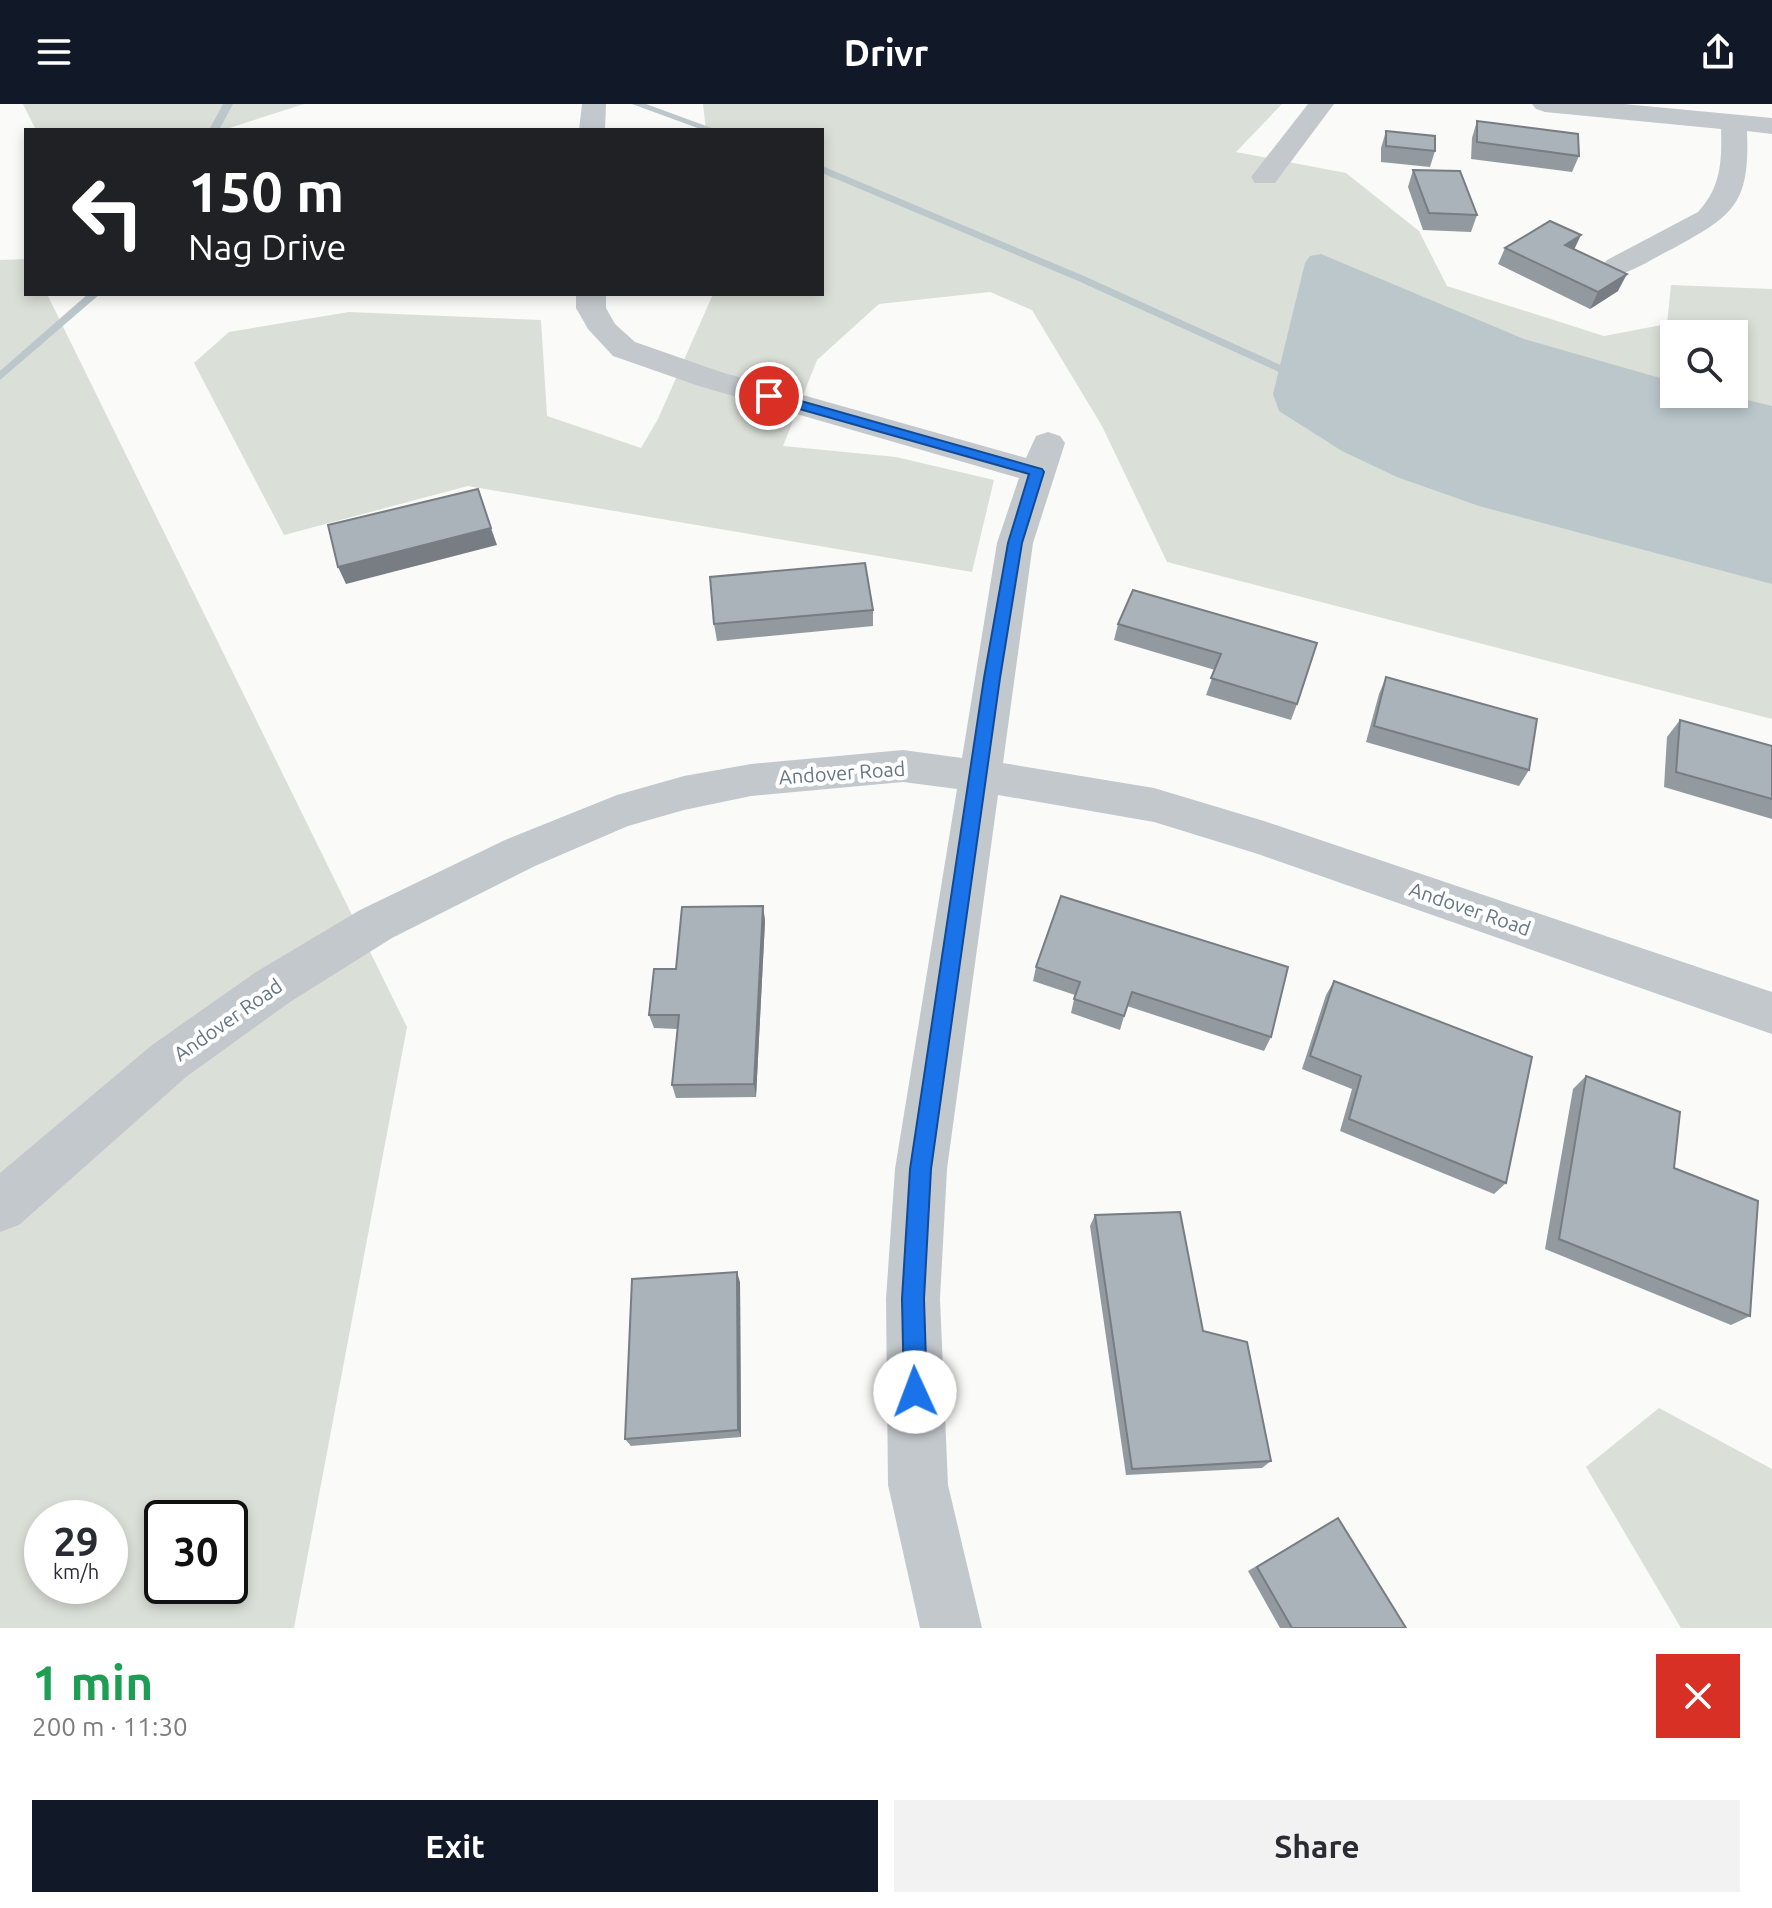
<!DOCTYPE html>
<meta charset="utf-8">
<style>
body{margin:0;font-family:Ubuntu,sans-serif;background:#f2f2f3;color:#2b2b33;height:100vh;display:flex;flex-direction:column;font-size:30px;white-space:nowrap}
*{box-sizing:border-box;margin:0}
p{font-size:26px;color:#7c7c81}
.icon{flex:none;width:44px;height:44px;fill:none;stroke:currentColor;stroke-width:2;stroke-linecap:round;stroke-linejoin:round}
.map{position:relative;height:1524px;overflow:hidden}
.drawer{display:flex;flex-direction:column;background:#fff;flex:1}
.drawer>*{flex:none}
.guide{position:absolute;left:24px;top:24px;width:800px;height:168px;border-radius:0px;box-shadow:0 4px 12px #0003;background:#202124;color:#fff;overflow:hidden}
.controls{position:absolute;left:1660px;top:216px;display:grid;gap:16px}
.controls a{display:grid;place-items:center;width:88px;height:88px;border-radius:0px;background:#fff;box-shadow:0 4px 12px #0003;font-size:40px}
.speed{position:absolute;left:24px;top:1396px;display:flex;gap:16px;font-size:40px;font-weight:700;text-align:center}
.speed>*{display:grid;place-content:center;width:104px;height:104px;border-radius:50%;background:#fff;box-shadow:0 4px 12px #0003;line-height:1}
.speed small{font-size:20px;font-weight:400}
.speed .limit{border:4px solid #111;border-radius:12px;background:#fff;color:#111}
.pin{position:absolute;display:grid;place-items:center;width:68px;height:68px;color:#fff;margin:-34px;border:4px solid #fff;border-radius:50%;box-shadow:0 2px 8px #0007}
.me{position:absolute;width:88px;margin:-44px;rotate:358deg;stroke-linejoin:round;filter:drop-shadow(0 0 6px #0008)}
.turn{display:flex;align-items:center;gap:28px;height:168px;padding:0 32px;font-size:36px}
.turn .icon{width:104px;height:104px;stroke-width:2.5}
.turn b{display:block;font-size:56px;line-height:68px}
.round{display:grid;place-items:center;flex:none;width:84px;height:84px;border-radius:0px;background:#f2f2f3}
.head{display:flex;align-items:center;justify-content:space-between;height:136px;padding:0 32px}
h1{font-size:48px;font-weight:700;line-height:60px;color:#1e9e55}
.primary-button{display:flex;gap:16px;margin-top:auto;padding:16px 32px}
.primary-button a{flex:1;height:92px;border-radius:0px;background:#111827;color:#fff;font-size:32px;font-weight:700;line-height:92px;text-align:center}
.primary-button a+a{background:#f2f2f3;color:#2b2b33}
header{display:flex;justify-content:space-between;align-items:center;height:104px;padding:0 32px;background:#111827;color:#fff;font-size:36px;font-weight:700}
.map>svg:first-child{display:block}
.green{fill:#dadfd7;fill-rule:evenodd}
.water{fill:#bbc7cb}
.lines{fill:none;stroke-linecap:round;stroke-linejoin:round}
.stream{fill:#bbc7cb;fill-rule:evenodd}
.minor{fill:#c3c8cc;fill-rule:evenodd}
.wall{fill:#929a9f}
.shaded-wall{fill:#777d82}
.building{fill:#aab3b9;stroke:#777d82;stroke-width:2}
.route{fill:#1a73e8;stroke:#114b97;stroke-width:2}
.labels{text-anchor:middle;stroke-width:8;stroke-linejoin:round;paint-order:stroke}
.street-label{font-size:20px;fill:#657683;stroke:#fff}
</style>
<header><svg class="icon" aria-label="menu" viewBox="0 0 24 24"><path d="M4 6h16M4 12h16M4 18h16"/></svg>Drivr<svg class="icon" aria-label="share" viewBox="0 0 24 24"><path d="M12 15V3M7 8l5-5 5 5M5 13v7h14v-7"/></svg></header>
<div class="map">
<svg width="1772" height="1524" viewBox="0 0 1772 1524">
<rect width="100%" height="100%" fill="#fafaf8"/>
<g class="green">
<polygon points="23,0 304,0 223,26 36,26"/>
<path d="M 703,0 L 1282,0 L 1236,48 L 1346,69 L 1419,127 L 1447,182 L 1604,232 L 1667,220 L 1671,181 L 1772,185 L 1772,615 L 1167,458 L 1102,322 L 1032,206 L 990,188 L 879,200 L 817,256 L 783,342 L 896,353 L 994,376 L 972,468 L 468,382 L 284,431 L 194,259 L 229,228 L 349,208 L 541,216 L 547,312 L 641,344 L 658,315 L 713,190 L 822,190 L 822,26 L 706,26 ZM 1674,230 L 1734,230 L 1734,290 L 1674,290 Z"/>
<path d="M 26,155 L 26,190 L 47,190 L 407,923 L 294,1524 L 0,1524 L 0,156 ZM 42,1414 L 110,1414 L 110,1482 L 42,1482 ZM 162,1414 L 230,1414 L 230,1482 L 162,1482 Z"/>
<polygon points="1659,1304 1772,1365 1772,1524 1681,1524 1586,1363"/>
</g>
<polygon class="water" points="1321,150 1524,235 1674,278 1674,290 1722,290 1772,302 1772,480 1479,402 1397,373 1342,347 1279,307 1273,290 1305,159 1310,152"/>
<g class="lines">
<g class="stream">
<polygon points="223,0 233,0 219,26 209,26"/>
<polygon points="632,0 646,0 717,26 703,26"/>
<polygon points="822,62 1084,172 1285,263 1304,277 1294,279 1277,267 1076,176 822,69"/>
<polygon points="88,190 100,190 0,276 0,267"/>
</g>
<g class="minor">
<polygon points="582,0 606,0 605,26 579,26"/>
<polygon points="1308,0 1334,0 1275,79 1255,79 1251,73"/>
<path d="M 1532,0 L 1624,0 L 1772,14 L 1772,30 L 1747,27 C 1750,100 1734,111 1674,144 C 1655,153 1637,166 1617,171 L 1607,168 L 1602,162 L 1607,156 L 1698,108 C 1721,84 1722,57 1721,25 L 1545,8 L 1536,5 Z"/>
<polygon points="576,190 606,190 606,204 615,220 635,238 721,268 1026,354 1036,332 1048,328 1060,332 1065,339 1033,439 1003,659 1154,684 1264,717 1772,888 1772,930 1258,750 1154,718 998,691 947,1065 940,1195 948,1381 982,1524 920,1524 888,1381 886,1195 895,1065 957,685 903,678 751,692 684,706 628,722 535,762 392,834 290,898 186,973 19,1121 0,1128 0,1069 152,941 256,868 360,806 505,736 617,691 684,672 751,660 903,646 962,654 997,439 1019,374 699,282 613,252 588,225 576,204"/>
</g>
</g>
<g class="wall">
<polygon points="1477,17 1579,52 1572,68 1471,55 1472,34"/>
<polygon points="1386,27 1435,47 1430,63 1381,58 1381,44"/>
<polygon points="1413,66 1477,111 1471,128 1423,126 1408,83"/>
<polygon points="1505,144 1574,145 1618,187 1590,205 1498,160"/>
<polygon points="366,190 413,190 366,191"/>
<polygon points="1133,486 1297,600 1291,616 1206,591 1215,566 1114,536 1118,520"/>
<polygon points="873,506 873,522 717,537 714,520"/>
<polygon points="1386,573 1529,666 1519,682 1366,638 1379,590"/>
<polygon points="1680,616 1772,642 1772,715 1664,683 1667,633"/>
<polygon points="1061,792 1271,933 1264,947 1127,902 1120,926 1071,909 1075,891 1033,877 1036,863"/>
<polygon points="763,802 765,817 756,993 676,994 672,981 677,925 654,924 649,911 676,865"/>
<polygon points="1334,877 1506,1079 1494,1090 1340,1027 1352,985 1302,965 1326,891"/>
<polygon points="1586,972 1674,1064 1750,1212 1731,1221 1545,1145 1573,985"/>
<polygon points="1095,1111 1203,1227 1271,1357 1262,1364 1126,1371 1090,1122"/>
<polygon points="740,1178 741,1333 631,1342 625,1335"/>
<polygon points="1338,1414 1406,1524 1280,1524 1248,1467"/>
</g>
<g class="shaded-wall">
<polygon points="1581,131 1573,148 1565,141"/>
<polygon points="1627,170 1618,187 1590,205 1598,188"/>
<polygon points="491,424 497,441 346,480 338,463"/>
<polygon points="763,802 765,817 756,993 754,980"/>
<polygon points="737,1168 740,1178 741,1333 738,1326"/>
</g>
<g class="building">
<polygon points="1477,17 1578,30 1579,52 1477,38"/>
<polygon points="1386,27 1435,32 1435,47 1386,42"/>
<polygon points="1413,66 1460,67 1477,111 1429,109"/>
<polygon points="1550,117 1581,131 1565,141 1627,170 1598,188 1505,144"/>
<polygon points="478,385 491,424 338,463 328,421"/>
<polygon points="865,459 873,506 714,520 710,473"/>
<polygon points="1133,486 1317,539 1297,600 1211,574 1221,550 1118,520"/>
<polygon points="1386,573 1537,615 1529,666 1374,622"/>
<polygon points="1680,616 1772,642 1772,695 1676,668"/>
<polygon points="1061,792 1288,863 1271,933 1132,888 1124,912 1074,895 1080,878 1036,863"/>
<polygon points="763,802 754,980 672,981 679,911 649,911 654,865 676,865 682,803"/>
<polygon points="1334,877 1532,953 1506,1079 1349,1015 1361,972 1310,952"/>
<polygon points="1586,972 1680,1008 1674,1064 1758,1097 1750,1212 1559,1135"/>
<polygon points="1180,1108 1203,1227 1247,1238 1271,1357 1132,1365 1095,1111"/>
<polygon points="737,1168 738,1326 625,1335 632,1175"/>
<polygon points="1338,1414 1406,1524 1292,1524 1257,1463"/>
</g>
<polygon class="route" points="769,288 1042,365 1044,368 1022,439 1000,574 931,1065 924,1195 927,1288 924,1296 915,1300 907,1296 904,1288 902,1195 910,1065 984,574 1008,439 1029,370 764,295 764,289"/>
<g class="labels">
<g class="street-label">
<text transform="translate(842 669) rotate(-4)" y="7">Andover Road</text>
<text transform="translate(1470 805) rotate(19)" y="7">Andover Road</text>
<text transform="translate(228 916) rotate(-35)" y="7">Andover Road</text>
</g>
</g>
</svg>
<div class="controls">
<a><svg class="icon" aria-label="search" viewBox="0 0 24 24"><circle cx="10" cy="10" r="6"/><path d="M15 15l6 6"/></svg></a>
</div>
<div class="speed"><div>29<small>km/h</small></div><div class="limit">30</div></div>
<div class="pin" style="left:769px;top:292px;background:#d93025"><svg class="icon" aria-label="arrive" viewBox="0 0 24 24"><path d="M6 21V4h12l-3 4 3 4H6"/></svg></div>
<svg class="me" style="left:915px;top:1288px" viewBox="-20 -20 40 40"><circle r="19" fill="#fff"/><path d="M0-13L10 11 0 6-10 11z" fill="#1a73e8"/></svg>
<div class="guide">
<div class="turn"><svg class="icon" aria-label="left" viewBox="0 0 24 24"><path d="M17 20v-9H6M10 6l-5 5 5 5"/></svg><div><b>150 m</b>Nag Drive</div></div>
</div>
</div>
<section class="drawer">
<div class="head"><div><h1>1 min</h1><p>200 m · 11:30</p></div><a class="round" style="background:#d93025;color:#fff"><svg class="icon" aria-label="close" viewBox="0 0 24 24"><path d="M6 6l12 12M18 6L6 18"/></svg></a></div>
<div class="primary-button"><a>Exit</a><a>Share</a></div>
</section>
